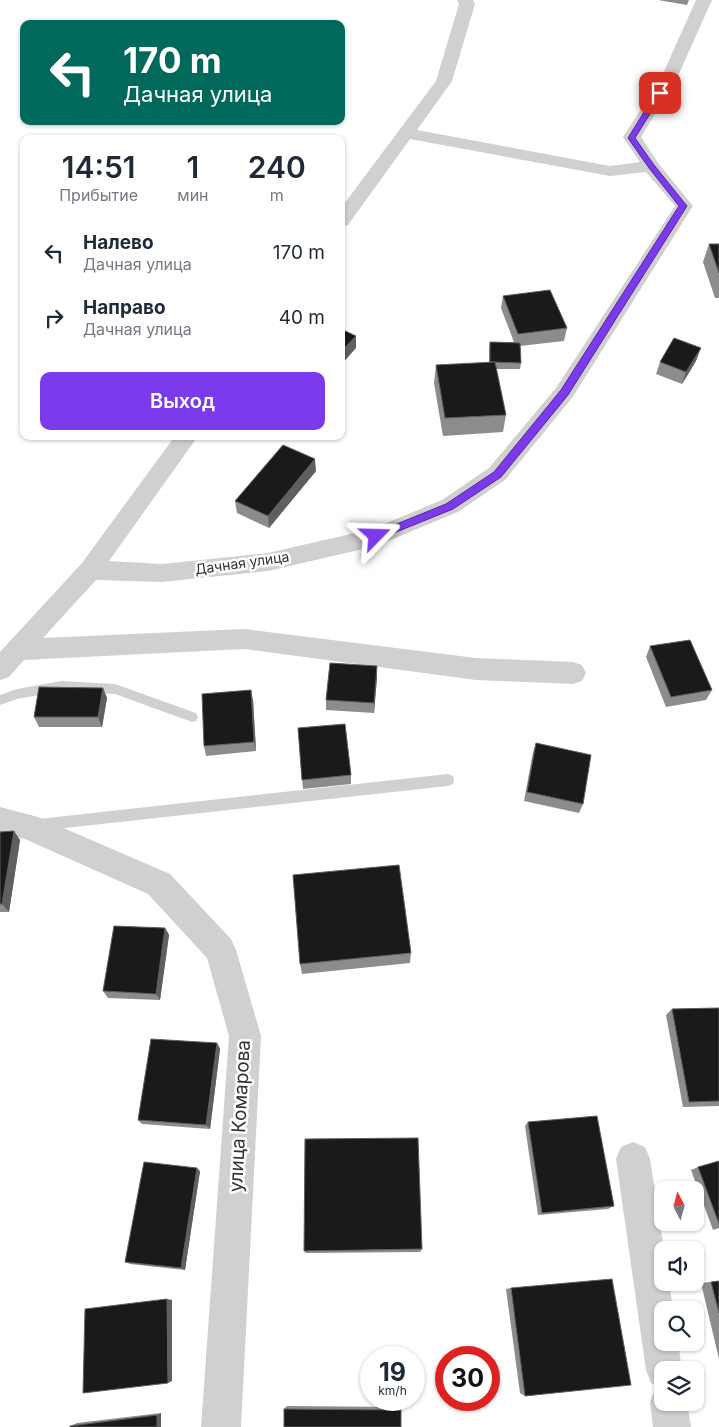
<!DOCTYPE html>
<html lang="ru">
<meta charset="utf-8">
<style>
body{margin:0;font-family:Inter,sans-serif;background:#f2f2f3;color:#1f2937;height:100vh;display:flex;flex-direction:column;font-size:19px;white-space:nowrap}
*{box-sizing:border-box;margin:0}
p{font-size:16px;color:#747a83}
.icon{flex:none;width:28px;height:28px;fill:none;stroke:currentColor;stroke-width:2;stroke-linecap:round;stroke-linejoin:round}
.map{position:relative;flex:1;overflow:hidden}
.panel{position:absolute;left:20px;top:135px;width:325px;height:305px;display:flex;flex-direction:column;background:#fff;border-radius:10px;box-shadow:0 1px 4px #0004}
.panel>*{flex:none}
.top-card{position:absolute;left:20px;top:20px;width:325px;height:105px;border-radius:10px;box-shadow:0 1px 4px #0004;background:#00695c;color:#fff;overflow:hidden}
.needle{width:32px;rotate:354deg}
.tools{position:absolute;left:654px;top:1181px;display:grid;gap:10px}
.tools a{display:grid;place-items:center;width:50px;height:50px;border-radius:10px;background:#fff;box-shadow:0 1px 4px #0004;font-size:25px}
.speed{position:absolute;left:360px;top:1346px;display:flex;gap:10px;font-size:25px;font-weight:700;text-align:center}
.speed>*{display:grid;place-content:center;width:65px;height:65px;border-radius:50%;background:#fff;box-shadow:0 1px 4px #0004;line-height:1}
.speed small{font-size:12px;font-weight:400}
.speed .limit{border:8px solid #d22;background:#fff;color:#111}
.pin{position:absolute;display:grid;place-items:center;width:42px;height:42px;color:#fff;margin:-21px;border-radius:10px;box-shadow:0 2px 8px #0006}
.me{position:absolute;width:55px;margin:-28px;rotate:68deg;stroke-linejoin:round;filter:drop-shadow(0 0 4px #0008)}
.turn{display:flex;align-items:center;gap:18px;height:105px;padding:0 20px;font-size:22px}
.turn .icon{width:65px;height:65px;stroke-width:2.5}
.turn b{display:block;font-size:35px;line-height:42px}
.eta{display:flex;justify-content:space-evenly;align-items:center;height:85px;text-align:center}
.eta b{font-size:30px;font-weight:600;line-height:35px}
.primary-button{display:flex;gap:10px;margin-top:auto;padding:10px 20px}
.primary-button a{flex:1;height:58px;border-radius:10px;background:#7c3aed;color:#fff;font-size:20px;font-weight:600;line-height:58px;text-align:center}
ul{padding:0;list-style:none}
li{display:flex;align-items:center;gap:15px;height:65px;padding:0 20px}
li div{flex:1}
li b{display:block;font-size:19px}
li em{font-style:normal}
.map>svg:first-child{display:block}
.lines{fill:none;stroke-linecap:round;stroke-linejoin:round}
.service{fill:#d0d0d0;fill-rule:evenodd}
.minor{fill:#d0d0d0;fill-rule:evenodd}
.tertiary{fill:#d0d0d0;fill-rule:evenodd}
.wall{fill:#8c8c8c}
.shaded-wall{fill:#5f5f5f}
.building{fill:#1a1a1a;stroke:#5f5f5f}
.route{fill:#7c3aed;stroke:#51269a}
.labels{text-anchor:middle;stroke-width:5;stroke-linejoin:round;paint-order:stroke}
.far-street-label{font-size:14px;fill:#333;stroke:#fff}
.near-street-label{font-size:19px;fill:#333;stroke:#fff}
</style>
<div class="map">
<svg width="719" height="1427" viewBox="0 0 719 1427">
<rect width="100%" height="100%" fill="#fff"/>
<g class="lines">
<g class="service">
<polygon points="61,681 115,684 196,713 198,717 196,721 192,722 115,694 61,691 17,699 0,705 0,695 17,689"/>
<polygon points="448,774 453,776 454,780 453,784 448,786 38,831 33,829 31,825 33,821 38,819"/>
</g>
<g class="minor">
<polygon points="457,0 473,0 475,4 452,81 417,130 610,166 640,162 623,137 661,78 696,0 712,0 677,78 641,137 658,163 693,206 572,398 505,480 458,512 376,546 268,571 162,582 96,580 43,638 244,629 476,658 573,662 582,665 586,673 582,681 573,684 476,680 244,649 24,660 9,677 0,680 0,652 82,563 175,436 198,436 109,561 162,564 268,553 372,529 442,500 489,468 556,388 675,206 646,172 610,176 410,139 348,225 341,227 341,208 436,81 459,4"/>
<polygon points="633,1142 645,1147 650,1159 664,1250 662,1282 669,1282 673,1310 662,1310 662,1342 678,1342 682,1370 662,1370 662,1402 687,1402 691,1427 653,1427 650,1402 655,1389 660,1387 651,1383 646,1370 616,1159 621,1147"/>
</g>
<polygon class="tertiary" points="0,807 38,817 170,874 231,939 236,950 261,1036 241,1427 201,1427 229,1036 207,958 148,894 25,839 0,833"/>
</g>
<g class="wall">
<polygon points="658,0 689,0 687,5"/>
<polygon points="709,244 719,244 719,298 715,298 703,262"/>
<polygon points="503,296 567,328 564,341 520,346 521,363 520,369 496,369 506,415 503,432 443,436 434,383 436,365 489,363 489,348 490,342 514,342 501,308"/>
<polygon points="696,361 682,384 656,374 660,362"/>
<polygon points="316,471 269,528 237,513 235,501"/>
<polygon points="650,646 712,690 706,700 666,707 646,657"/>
<polygon points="377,677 374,713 326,710 326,700"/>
<polygon points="103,688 107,698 102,727 39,727 34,717"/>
<polygon points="253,700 256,751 206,756 204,746"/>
<polygon points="298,728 351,775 351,784 303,789"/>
<polygon points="536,743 583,804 579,813 524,801 533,752"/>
<polygon points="14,831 20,840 9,912 0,912 0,832"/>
<polygon points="165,928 169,935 160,1000 108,998 103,991"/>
<polygon points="411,953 410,963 302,974 300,964"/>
<polygon points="719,1008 719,1106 683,1107 666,1015 672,1009"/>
<polygon points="217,1043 220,1049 210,1129 142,1124 138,1120"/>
<polygon points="528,1122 614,1206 608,1209 538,1215 525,1126"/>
<polygon points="719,1161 719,1228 713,1230 691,1170 698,1167"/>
<polygon points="200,1171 185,1270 130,1264 125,1262"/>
<polygon points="422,1249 420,1252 306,1253 304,1251"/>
<polygon points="719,1281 719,1359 701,1283"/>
<polygon points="511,1288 525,1396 520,1393 506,1289"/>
<polygon points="287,1406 399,1407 401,1410 284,1409"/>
<polygon points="161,1413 161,1427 70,1426 77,1423"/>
</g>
<g class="shaded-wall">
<polygon points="356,336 356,348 341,365 341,352"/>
<polygon points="701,348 696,361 682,384 686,372"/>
<polygon points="315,459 316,471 269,528 268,516"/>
<polygon points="377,666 377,677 374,713 374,703"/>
<polygon points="103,688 107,698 102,727 98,717"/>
<polygon points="251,690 253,700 256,751 254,742"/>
<polygon points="14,831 20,840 9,912 2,904"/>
<polygon points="165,928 169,935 160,1000 156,994"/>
<polygon points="217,1043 220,1049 210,1129 206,1125"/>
<polygon points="197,1168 200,1171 185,1270 181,1268"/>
<polygon points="167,1299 172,1300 172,1381 168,1383"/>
<polygon points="161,1413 161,1427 157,1427 157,1415"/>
</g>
<g class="building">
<polygon points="709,244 719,244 719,273"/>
<polygon points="550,290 567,328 518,334 503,296"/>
<polygon points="341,329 356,336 341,352"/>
<polygon points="674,338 701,348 686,372 660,362"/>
<polygon points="490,342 520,343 521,363 490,362"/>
<polygon points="495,362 506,415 445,418 436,365"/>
<polygon points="283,445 315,459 268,516 235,501"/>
<polygon points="690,640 712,690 671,697 650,646"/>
<polygon points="330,663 377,666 374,703 326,700"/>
<polygon points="39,687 103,688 98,717 34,717"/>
<polygon points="251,690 254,742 204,746 202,694"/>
<polygon points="345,724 351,775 302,780 298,728"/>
<polygon points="536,743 591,755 583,804 527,792"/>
<polygon points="14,831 2,904 0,904 0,832"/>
<polygon points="399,865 411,953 300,964 293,875"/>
<polygon points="114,926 165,928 156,994 103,991"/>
<polygon points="719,1008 719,1101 689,1102 672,1009"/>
<polygon points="151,1039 217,1043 206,1125 138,1120"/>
<polygon points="597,1116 614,1206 542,1213 528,1122"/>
<polygon points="418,1138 422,1249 304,1251 305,1139"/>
<polygon points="719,1161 719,1224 698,1167"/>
<polygon points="144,1162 197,1168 181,1268 125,1262"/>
<polygon points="612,1279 631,1385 525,1396 511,1288"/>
<polygon points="719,1281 719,1313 711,1282"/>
<polygon points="167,1299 168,1383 83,1393 85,1309"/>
<polygon points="284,1409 401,1410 401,1427 284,1427"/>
<polygon points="157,1415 157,1427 70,1427 70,1426"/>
</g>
<polygon class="route" points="657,91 663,93 635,138 654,165 687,206 568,395 501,477 453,509 379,539 372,539 372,534 446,504 494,472 561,390 679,206 649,168 628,138"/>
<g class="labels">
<g class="far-street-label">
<text transform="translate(242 563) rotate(-8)" y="5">Дачная улица</text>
</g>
<g class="near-street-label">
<text transform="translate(239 1116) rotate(-87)" y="7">улица Комарова</text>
</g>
</g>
</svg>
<div class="tools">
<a><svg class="needle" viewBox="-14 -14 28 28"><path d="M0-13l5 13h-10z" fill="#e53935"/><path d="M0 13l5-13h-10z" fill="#747a83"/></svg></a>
<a><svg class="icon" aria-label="sound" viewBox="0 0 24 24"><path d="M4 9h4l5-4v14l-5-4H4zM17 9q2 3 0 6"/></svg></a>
<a><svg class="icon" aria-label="search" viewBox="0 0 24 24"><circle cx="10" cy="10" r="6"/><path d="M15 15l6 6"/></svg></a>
<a><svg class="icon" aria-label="layers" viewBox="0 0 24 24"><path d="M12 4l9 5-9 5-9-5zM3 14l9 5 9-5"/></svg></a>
</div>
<div class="speed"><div>19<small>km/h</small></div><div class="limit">30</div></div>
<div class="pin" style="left:660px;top:93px;background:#d93025"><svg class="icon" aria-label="arrive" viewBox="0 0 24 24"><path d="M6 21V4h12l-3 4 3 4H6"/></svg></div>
<svg class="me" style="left:376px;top:536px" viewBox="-20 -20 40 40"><path d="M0-17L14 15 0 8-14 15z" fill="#7c3aed" stroke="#fff" stroke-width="4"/></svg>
<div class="top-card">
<div class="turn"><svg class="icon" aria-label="left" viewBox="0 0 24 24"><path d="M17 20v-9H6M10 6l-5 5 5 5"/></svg><div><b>170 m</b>Дачная улица</div></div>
</div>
<section class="panel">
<div class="eta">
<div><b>14:51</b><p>Прибытие</p></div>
<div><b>1</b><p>мин</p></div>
<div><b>240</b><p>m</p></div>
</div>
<ul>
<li><svg class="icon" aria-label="left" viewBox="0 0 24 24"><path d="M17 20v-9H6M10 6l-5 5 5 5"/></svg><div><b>Налево</b><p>Дачная улица</p></div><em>170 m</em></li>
<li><svg class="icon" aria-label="right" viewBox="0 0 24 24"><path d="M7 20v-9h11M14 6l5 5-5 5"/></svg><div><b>Направо</b><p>Дачная улица</p></div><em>40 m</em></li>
</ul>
<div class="primary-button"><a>Выход</a></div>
</section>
</div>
